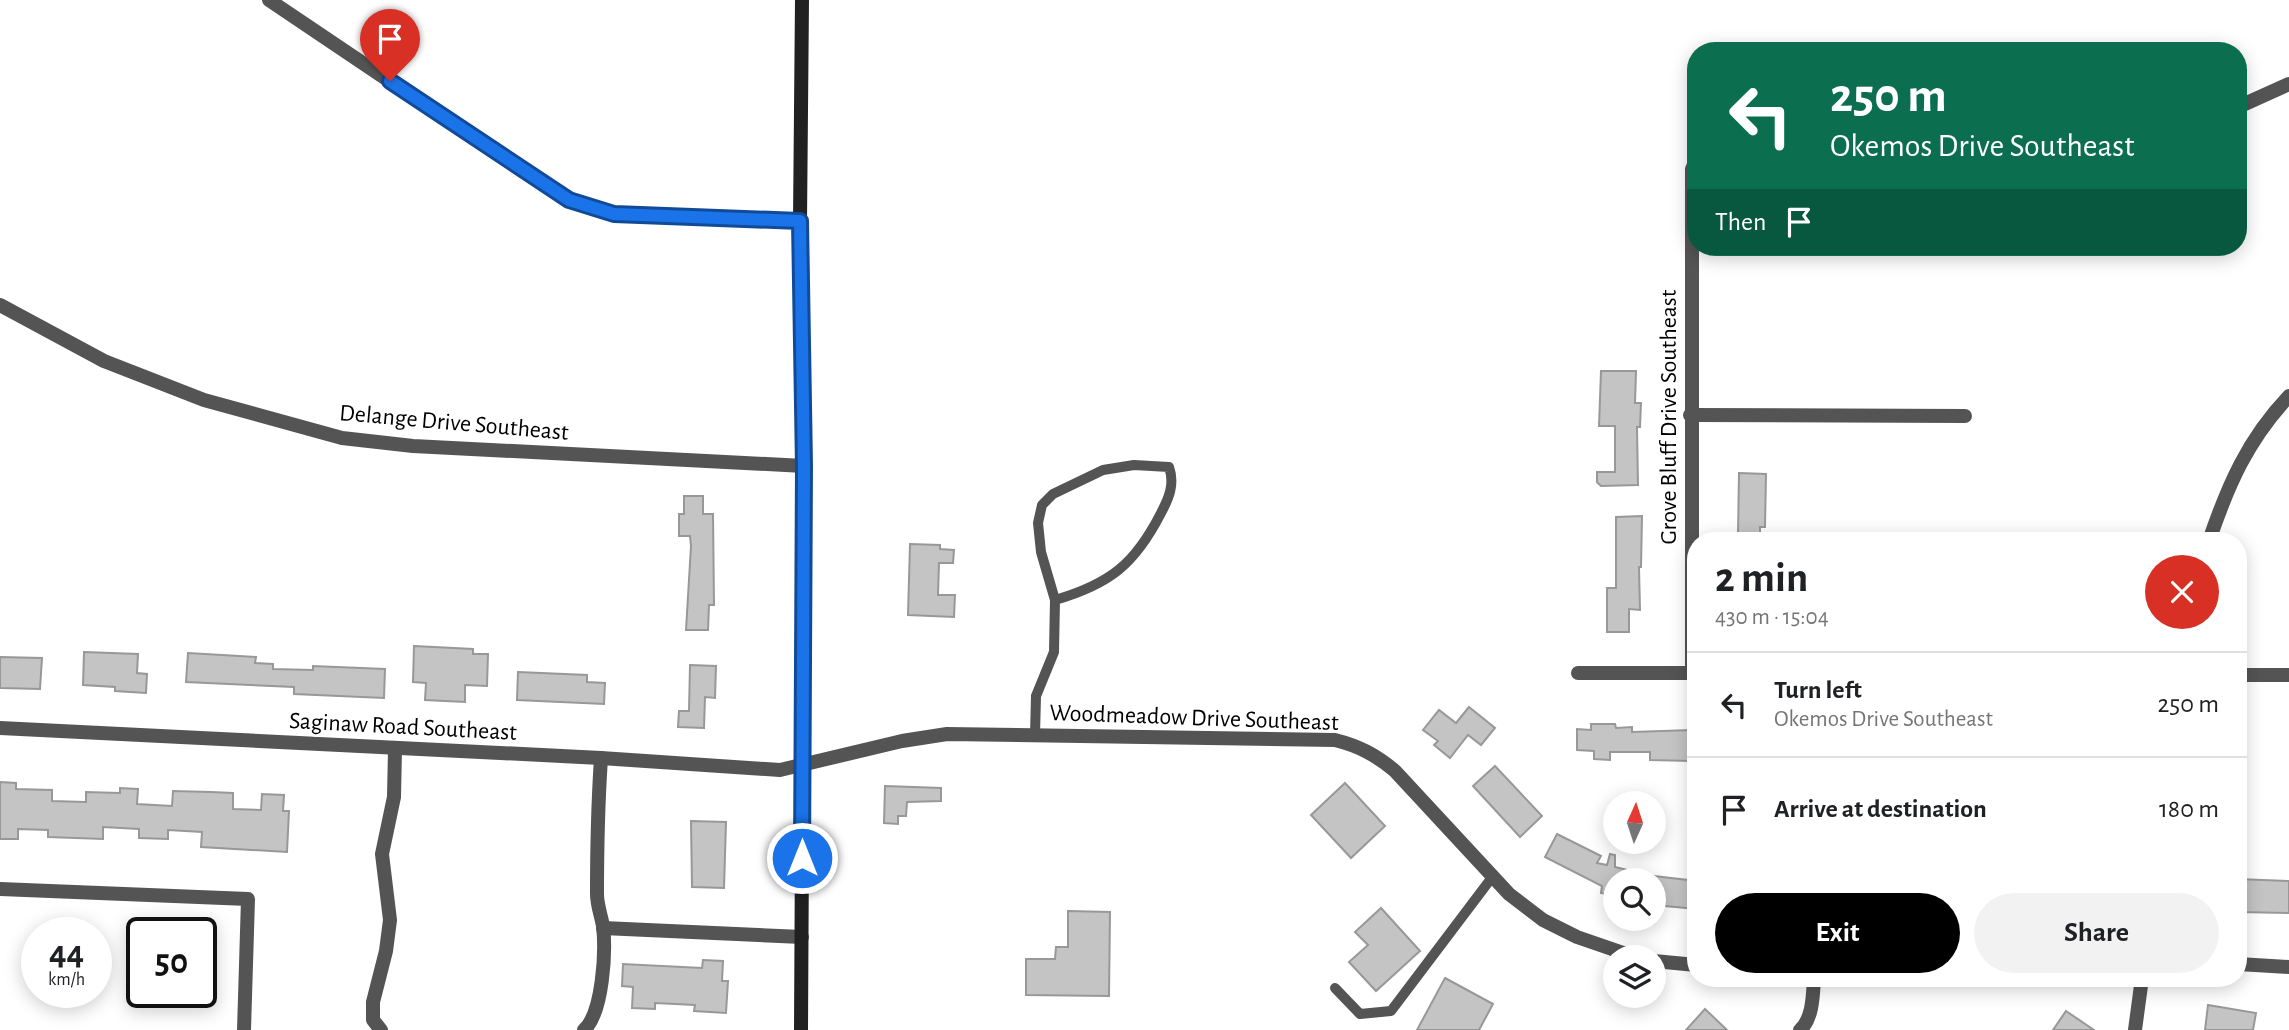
<!DOCTYPE html>
<meta charset="utf-8">
<style>
body{margin:0;font-family:"Alegreya Sans",sans-serif;background:#f2f2f2;color:#202124;height:100vh;display:flex;flex-direction:column;font-size:26px;white-space:nowrap}
*{box-sizing:border-box;margin:0}
p{font-size:23px;color:#757577}
.icon{flex:none;width:38px;height:38px;fill:none;stroke:currentColor;stroke-width:2;stroke-linecap:round;stroke-linejoin:round}
.map{position:relative;flex:1;overflow:hidden}
.drawer{position:absolute;left:1687px;top:532px;width:560px;height:455px;display:flex;flex-direction:column;background:#fff;border-radius:28px;box-shadow:0 4px 18px #0003}
.drawer>*{flex:none}
.guide{position:absolute;left:1687px;top:42px;width:560px;height:214px;border-radius:28px;box-shadow:0 4px 18px #0003;background:#0b6e4f;color:#fff;overflow:hidden}
.needle{width:46px;rotate:3deg}
.fabs{position:absolute;left:1603px;top:791px;display:grid;gap:14px}
.fabs a{display:grid;place-items:center;width:63px;height:63px;border-radius:50%;background:#fff;box-shadow:0 4px 18px #0003;font-size:35px}
.speed{position:absolute;left:21px;top:917px;display:flex;gap:14px;font-size:35px;font-weight:700;text-align:center}
.speed>*{display:grid;place-content:center;width:91px;height:91px;border-radius:50%;background:#fff;box-shadow:0 4px 18px #0003;line-height:1}
.speed small{font-size:18px;font-weight:400}
.speed .limit{border:4px solid #111;border-radius:10px;background:#fff;color:#111}
.pin{position:absolute;display:grid;place-items:center;width:60px;height:60px;color:#fff;margin:-72px -30px;border-radius:50% 50% 50% 0;rotate:-45deg;box-shadow:0 0 7px #0007}
.pin .icon{rotate:45deg}
.me{position:absolute;width:77px;margin:-38px;rotate:0deg;stroke-linejoin:round;filter:drop-shadow(0 0 5px #0008)}
.turn{display:flex;align-items:center;gap:24px;height:147px;padding:0 28px;font-size:32px}
.turn .icon{width:91px;height:91px;stroke-width:2.5}
.turn b{display:block;font-size:49px;line-height:60px}
.then{display:flex;align-items:center;height:66px;padding:0 28px;background:#0003;gap:14px;font-size:26px}
.round{display:grid;place-items:center;flex:none;width:74px;height:74px;border-radius:37px;background:#f2f2f2}
.overview{display:flex;align-items:center;justify-content:space-between;height:119px;padding:0 28px}
h1{font-size:42px;font-weight:700;line-height:52px}
.cta{display:flex;gap:14px;margin-top:auto;padding:14px 28px}
.cta a{flex:1;height:80px;border-radius:42px;background:#000;color:#fff;font-size:28px;font-weight:700;line-height:80px;text-align:center}
.cta a+a{background:#f2f2f2;color:#202124}
ul{padding:0;list-style:none}
li{display:flex;align-items:center;gap:21px;height:105px;padding:0 28px;border-top:2px solid #e0e0e0}
li div{flex:1}
li b{display:block;font-size:26px}
li em{font-style:normal}
.map>svg:first-child{display:block}
.building{fill:#c4c4c4;stroke:#989898;stroke-width:2}
.lines{fill:none;stroke-linecap:round;stroke-linejoin:round}
.lane{stroke:#545454;stroke-width:10}
.street{stroke:#545454;stroke-width:14}
.secondary{stroke:#212121;stroke-width:14}
.route-casing{stroke:#114b97;stroke-width:18}
.route{stroke:#1a73e8;stroke-width:12}
.labels{text-anchor:middle;stroke-width:5;stroke-linejoin:round;paint-order:stroke}
.street-label{font-size:24px;fill:#000;stroke:#fff}
</style>
<div class="map">
<svg width="2289" height="1030" viewBox="0 0 2289 1030">
<rect width="100%" height="100%" fill="#fff"/>
<g class="building">
<polygon points="1601,371 1636,371 1635,403 1641,403 1640,427 1637,427 1638,485 1601,486 1597,482 1597,472 1615,472 1615,426 1599,426"/>
<polygon points="1739,473 1766,474 1765,527 1760,527 1760,535 1738,535"/>
<polygon points="684,496 703,496 703,514 713,514 714,605 709,605 708,630 686,630 691,546 690,536 679,536 679,514 684,514"/>
<polygon points="1642,516 1641,567 1639,567 1640,610 1629,609 1629,632 1607,632 1607,588 1616,588 1616,517"/>
<polygon points="910,544 940,545 940,549 954,550 953,563 939,563 938,595 955,595 954,617 908,615"/>
<polygon points="414,646 473,649 473,654 488,654 487,686 465,685 465,702 425,700 426,683 413,682"/>
<polygon points="84,652 138,654 137,673 147,674 146,693 115,691 115,687 83,685"/>
<polygon points="188,653 256,657 255,663 273,664 273,669 313,670 313,666 385,669 384,698 294,694 294,687 186,682"/>
<polygon points="0,657 42,658 40,689 0,688"/>
<polygon points="690,665 716,666 715,698 705,697 704,728 678,727 679,711 689,711"/>
<polygon points="518,672 587,675 587,682 605,683 604,704 517,700"/>
<polygon points="1469,707 1495,728 1481,745 1468,735 1450,758 1434,745 1438,741 1423,730 1439,710 1456,723"/>
<polygon points="1591,724 1615,724 1616,728 1632,727 1632,732 1691,730 1691,761 1650,760 1650,752 1610,752 1610,760 1594,759 1594,751 1577,750 1577,729 1591,730"/>
<polygon points="1495,766 1542,816 1520,837 1473,786"/>
<polygon points="0,782 16,783 16,789 52,790 52,801 86,802 86,792 120,793 120,788 138,789 137,804 172,806 173,791 211,792 233,793 233,809 261,810 262,794 284,795 283,811 289,811 287,852 201,847 202,832 168,830 168,839 139,838 139,829 103,827 103,839 48,837 48,830 18,829 18,839 0,839"/>
<polygon points="1345,783 1385,826 1351,858 1311,815"/>
<polygon points="885,786 941,788 941,801 907,802 906,816 898,816 898,824 884,823"/>
<polygon points="691,821 726,822 724,888 692,887"/>
<polygon points="1557,834 1601,856 1597,863 1607,865 1610,854 1615,855 1615,867 1648,875 1647,880 1615,880 1615,896 1601,893 1602,886 1545,857"/>
<polygon points="1654,876 1696,881 1696,909 1654,905"/>
<polygon points="2238,879 2289,881 2289,913 2238,912"/>
<polygon points="1381,908 1420,951 1376,991 1349,962 1368,945 1355,932"/>
<polygon points="1068,911 1110,912 1109,996 1026,995 1026,959 1055,959 1056,947 1068,947"/>
<polygon points="703,960 723,961 722,981 728,981 726,1013 694,1011 695,1005 655,1003 655,1009 632,1008 633,987 622,986 623,964 702,968"/>
<polygon points="1445,978 1493,1004 1479,1030 1417,1030"/>
<polygon points="2208,1005 2256,1013 2253,1030 2205,1030"/>
<polygon points="1705,1009 1727,1030 1686,1030"/>
<polygon points="2066,1011 2094,1030 2053,1030"/>
</g>
<g class="lines">
<g class="lane">
<path d="M 1035,735 L 1036,696 L 1054,652 L 1055,600 L 1041,552 L 1038,523 L 1042,505 L 1053,494 L 1103,470 L 1134,465 L 1169,467 C 1175,484 1169,498 1161,513 C 1135,564 1110,584 1055,600"/>
<polyline points="1335,988 1360,1014 1391,1011 1493,876"/>
</g>
<g class="street">
<polyline points="269,0 523,171 569,199 614,214 800,221"/>
<polyline points="2238,107 2289,84"/>
<polyline points="0,305 104,361 204,400 342,438 413,446 804,466"/>
<polyline points="1690,415 1965,416"/>
<path d="M 2209,541 C 2228,485 2248,439 2289,396"/>
<polyline points="1578,673 1696,673"/>
<polyline points="1692,673 1692,169 1696,160"/>
<polyline points="2238,675 2289,675"/>
<path d="M 0,728 L 601,758 L 780,770 L 902,741 L 947,734 L 1335,740 C 1359,746 1376,755 1395,771 L 1509,894 L 1543,920 L 1577,937 L 1635,957"/>
<polyline points="0,889 248,899 244,1030"/>
<polyline points="603,928 802,937"/>
<polyline points="1654,961 1696,965"/>
<polyline points="2238,964 2289,967"/>
<polyline points="381,1030 373,1020 373,1002 386,951 390,920 382,854 394,797 395,749"/>
<path d="M 584,1030 C 603,1013 606,951 603,926 C 601,915 597,905 597,894 C 597,848 598,803 601,758"/>
<path d="M 1800,1030 C 1813,1019 1813,994 1814,978"/>
<polyline points="2135,1030 2142,978"/>
</g>
<polyline class="secondary" points="801,1030 804,466 800,221 802,0"/>
</g>
<g class="lines">
<defs>
<polyline id="route" points="390,81 569,200 614,214 800,221 804,466 802,858"/>
</defs>
<use href="#route" class="route-casing"/>
<use href="#route" class="route"/>
</g>
<g class="labels">
<g class="street-label">
<text transform="translate(1668 417) rotate(-90)" y="8">Grove Bluff Drive Southeast</text>
<text transform="translate(454 422) rotate(5)" y="8">Delange Drive Southeast</text>
<text transform="translate(1194 717) rotate(2)" y="8">Woodmeadow Drive Southeast</text>
<text transform="translate(403 726) rotate(3)" y="8">Saginaw Road Southeast</text>
</g>
</g>
</svg>
<div class="fabs">
<a><svg class="needle" viewBox="-14 -14 28 28"><path d="M0-13l5 13h-10z" fill="#e53935"/><path d="M0 13l5-13h-10z" fill="#757577"/></svg></a>
<a><svg class="icon" aria-label="search" viewBox="0 0 24 24"><circle cx="10" cy="10" r="6"/><path d="M15 15l6 6"/></svg></a>
<a><svg class="icon" aria-label="layers" viewBox="0 0 24 24"><path d="M12 4l9 5-9 5-9-5zM3 14l9 5 9-5"/></svg></a>
</div>
<div class="speed"><div>44<small>km/h</small></div><div class="limit">50</div></div>
<div class="pin" style="left:390px;top:81px;background:#d93025"><svg class="icon" aria-label="arrive" viewBox="0 0 24 24"><path d="M6 21V4h12l-3 4 3 4H6"/></svg></div>
<svg class="me" style="left:802px;top:858px" viewBox="-20 -20 40 40"><circle r="17" fill="#1a73e8" stroke="#fff" stroke-width="3"/><path d="M0-11L8 9 0 5-8 9z" fill="#fff"/></svg>
<div class="guide">
<div class="turn"><svg class="icon" aria-label="left" viewBox="0 0 24 24"><path d="M17 20v-9H6M10 6l-5 5 5 5"/></svg><div><b>250 m</b>Okemos Drive Southeast</div></div>
<div class="then">Then<svg class="icon" aria-label="arrive" viewBox="0 0 24 24"><path d="M6 21V4h12l-3 4 3 4H6"/></svg></div>
</div>
<section class="drawer">
<div class="overview"><div><h1>2 min</h1><p>430 m · 15:04</p></div><a class="round" style="background:#d93025;color:#fff"><svg class="icon" aria-label="close" viewBox="0 0 24 24"><path d="M6 6l12 12M18 6L6 18"/></svg></a></div>
<ul>
<li><svg class="icon" aria-label="left" viewBox="0 0 24 24"><path d="M17 20v-9H6M10 6l-5 5 5 5"/></svg><div><b>Turn left</b><p>Okemos Drive Southeast</p></div><em>250 m</em></li>
<li><svg class="icon" aria-label="arrive" viewBox="0 0 24 24"><path d="M6 21V4h12l-3 4 3 4H6"/></svg><div><b>Arrive at destination</b></div><em>180 m</em></li>
</ul>
<div class="cta"><a>Exit</a><a>Share</a></div>
</section>
</div>
